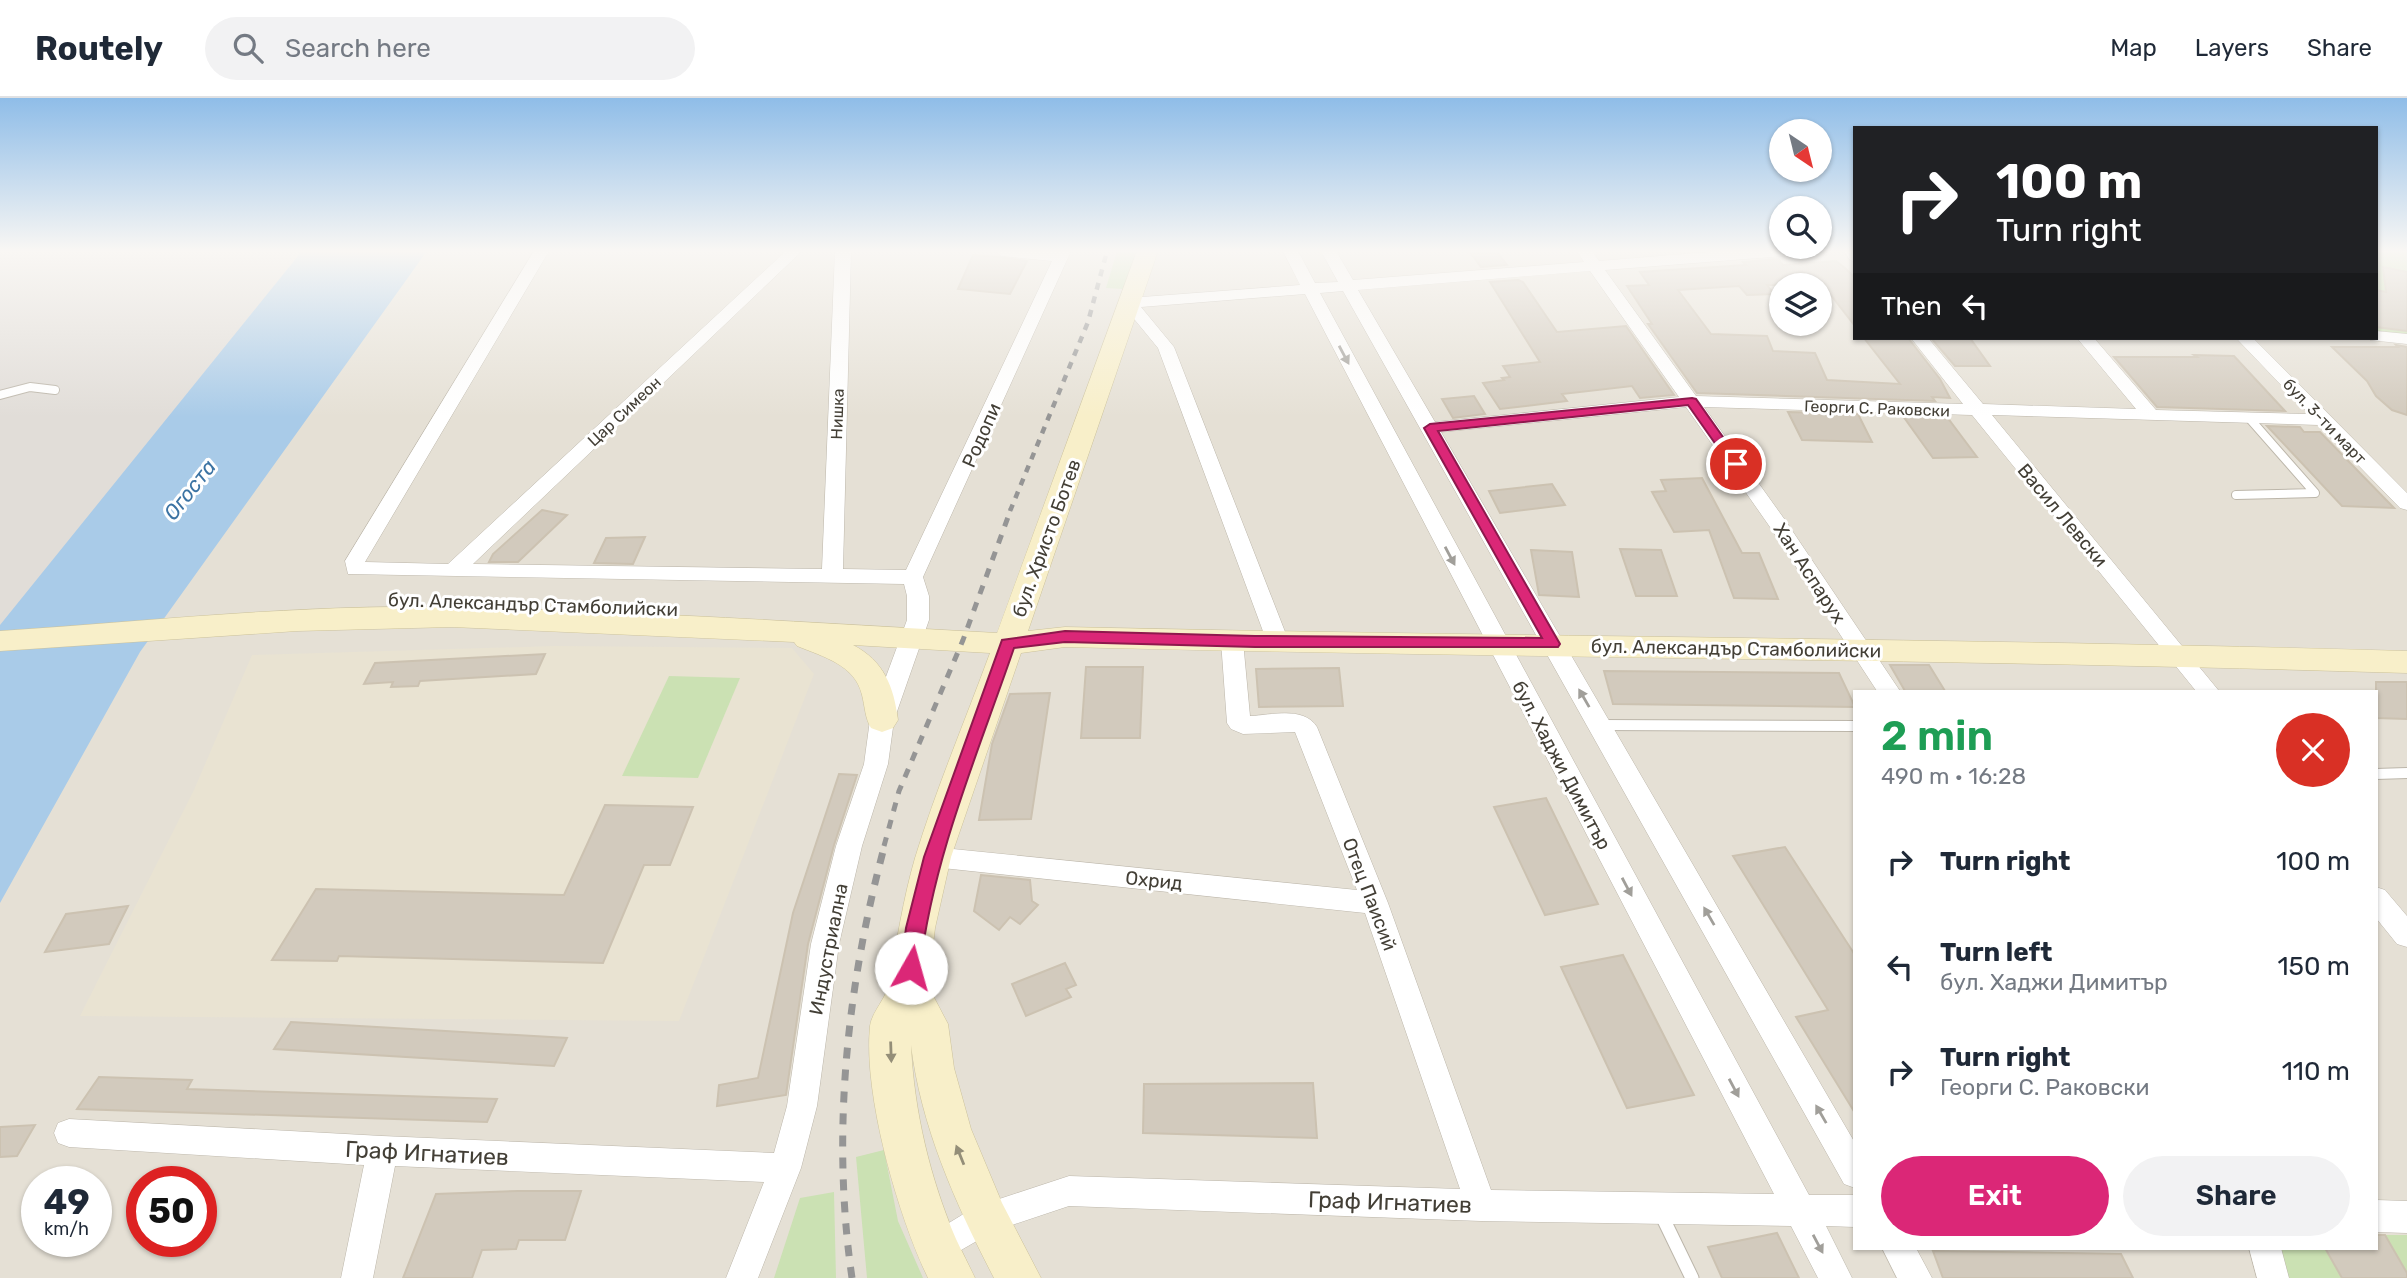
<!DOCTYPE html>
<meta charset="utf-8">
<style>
body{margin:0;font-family:Rubik,sans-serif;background:#f2f2f3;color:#1f2937;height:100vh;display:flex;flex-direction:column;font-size:26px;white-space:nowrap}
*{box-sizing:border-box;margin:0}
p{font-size:23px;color:#747a83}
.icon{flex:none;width:38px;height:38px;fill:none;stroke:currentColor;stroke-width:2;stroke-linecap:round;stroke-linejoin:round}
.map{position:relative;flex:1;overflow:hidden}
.sheet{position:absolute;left:1853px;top:592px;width:525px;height:560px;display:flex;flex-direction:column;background:#fff;border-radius:0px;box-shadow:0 2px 5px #0004}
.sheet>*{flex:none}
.top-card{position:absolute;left:1853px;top:28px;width:525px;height:214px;border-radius:0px;box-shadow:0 2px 5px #0004;background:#202124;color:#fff;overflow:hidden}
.needle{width:46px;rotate:145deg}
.fabs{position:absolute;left:1769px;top:21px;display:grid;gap:14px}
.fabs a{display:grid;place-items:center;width:63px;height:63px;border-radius:50%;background:#fff;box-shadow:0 2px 5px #0004;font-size:35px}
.speed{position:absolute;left:21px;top:1068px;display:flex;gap:14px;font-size:35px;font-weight:700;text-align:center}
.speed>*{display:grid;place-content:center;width:91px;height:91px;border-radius:50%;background:#fff;box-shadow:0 2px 5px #0004;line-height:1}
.speed small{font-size:18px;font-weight:400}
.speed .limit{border:10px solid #d22;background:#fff;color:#111}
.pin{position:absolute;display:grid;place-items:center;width:60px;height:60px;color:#fff;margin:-30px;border:4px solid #fff;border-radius:50%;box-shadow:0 2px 7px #0007}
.me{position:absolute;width:77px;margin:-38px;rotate:7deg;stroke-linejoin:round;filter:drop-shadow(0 0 5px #0008)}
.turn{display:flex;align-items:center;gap:24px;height:147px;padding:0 28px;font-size:32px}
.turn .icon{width:91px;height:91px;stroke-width:2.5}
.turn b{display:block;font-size:49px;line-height:60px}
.then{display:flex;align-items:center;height:66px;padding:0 28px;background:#0003;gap:14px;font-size:26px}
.round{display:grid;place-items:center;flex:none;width:74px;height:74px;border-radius:37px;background:#f2f2f3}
.head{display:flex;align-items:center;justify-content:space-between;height:119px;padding:0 28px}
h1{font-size:42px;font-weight:600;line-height:52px;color:#1e9e55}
.action{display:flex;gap:14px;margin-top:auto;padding:14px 28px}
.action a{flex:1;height:80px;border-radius:42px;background:#db2777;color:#fff;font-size:28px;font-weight:600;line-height:80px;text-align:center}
.action a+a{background:#f2f2f3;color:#1f2937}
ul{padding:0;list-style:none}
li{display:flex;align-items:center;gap:21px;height:105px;padding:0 28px}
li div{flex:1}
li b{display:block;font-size:26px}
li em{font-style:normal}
header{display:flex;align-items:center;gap:42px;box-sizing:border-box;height:98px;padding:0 35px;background:#fff;border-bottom:2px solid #e0e1e3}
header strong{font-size:33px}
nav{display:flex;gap:38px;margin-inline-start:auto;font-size:24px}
.search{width:490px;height:63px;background:#f2f2f3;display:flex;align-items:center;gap:18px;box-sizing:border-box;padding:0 24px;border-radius:38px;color:#747a83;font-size:26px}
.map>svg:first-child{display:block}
.residential{fill:#e5e0d5;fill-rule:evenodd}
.industrial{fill:#e1ddd8}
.education{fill:#e9e3d2}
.green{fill:#cbe1b3}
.water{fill:#a9cbe8}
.building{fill:#d2cabd;stroke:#ccc2b1;stroke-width:2}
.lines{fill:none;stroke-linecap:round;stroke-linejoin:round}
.lane-far2-casing{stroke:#bcb6aa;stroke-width:10}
.lane-far1-casing{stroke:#bcb6aa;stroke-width:12}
.lane-casing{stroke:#bcb6aa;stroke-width:15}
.street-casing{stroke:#bcb6aa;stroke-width:1}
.secondary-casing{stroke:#ccc29b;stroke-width:1}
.lane-far2{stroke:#fff;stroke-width:8}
.lane-far1{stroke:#fff;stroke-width:10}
.lane{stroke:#fff;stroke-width:13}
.street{fill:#fff;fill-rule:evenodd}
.secondary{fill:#f8efc9;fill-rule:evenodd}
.rail-far2{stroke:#959595;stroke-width:4.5;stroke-dasharray:7 7;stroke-linecap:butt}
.rail-far1{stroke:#959595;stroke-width:5;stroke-dasharray:9 9;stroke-linecap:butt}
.rail{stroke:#959595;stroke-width:7;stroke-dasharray:11 11;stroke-linecap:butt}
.oneway{fill:#a19f9a}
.oneway2{fill:#948e78}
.route{fill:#db2777;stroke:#8e194d;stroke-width:2}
.labels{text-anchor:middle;stroke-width:6;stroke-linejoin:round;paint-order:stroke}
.far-street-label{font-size:16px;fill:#433f36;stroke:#fff}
.street-label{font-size:19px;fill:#433f36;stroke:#fff}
.water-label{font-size:21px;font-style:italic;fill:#3b73a3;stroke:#fff}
.near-street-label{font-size:23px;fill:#433f36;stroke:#fff}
</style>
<header>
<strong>Routely</strong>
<div class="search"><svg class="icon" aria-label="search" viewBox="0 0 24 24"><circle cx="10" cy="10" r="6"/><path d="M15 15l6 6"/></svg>Search here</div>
<nav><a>Map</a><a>Layers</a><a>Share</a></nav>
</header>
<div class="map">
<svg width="2407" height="1180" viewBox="0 0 2407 1180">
<rect width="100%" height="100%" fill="#f1eee7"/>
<path class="residential" d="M 0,153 L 1855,153 L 1855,240 L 2376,240 L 2377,153 L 2407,153 L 2407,1180 L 0,1180 ZM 1782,187 L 1820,187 L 1820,226 L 1782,226 ZM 1855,593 L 2376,593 L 2376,1150 L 1855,1150 ZM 37,1083 L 96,1083 L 96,1143 L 37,1143 ZM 142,1083 L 201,1083 L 201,1143 L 142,1143 Z"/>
<polygon class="industrial" points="0,153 392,153 0,539"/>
<polygon class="education" points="555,548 792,550 814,576 679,923 80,918 194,692 252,557"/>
<g class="green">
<polygon points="1117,153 1137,153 1123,191 1106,190"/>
<polygon points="2377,153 2407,153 2407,240 2377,236"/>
<polygon points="669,578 740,580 698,680 622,678"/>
<polygon points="884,1052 898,1123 923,1180 867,1180 856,1059"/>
<polygon points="834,1094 836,1180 774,1180 800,1100"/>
<polygon points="2377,1137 2407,1137 2407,1180 2274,1180 2265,1150 2376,1150"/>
</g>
<polygon class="water" points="302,153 427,153 140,554 0,805 0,527"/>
<g class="building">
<polygon points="1469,153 1496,153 1507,167 1481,169"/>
<polygon points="973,157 999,159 1027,163 1010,196 958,191"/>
<polygon points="1778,161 1783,167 1836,163 1845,170 1855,180 1855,228 1823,187 1767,187 1774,196 1747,197 1739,188 1678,192 1711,236 1767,238 1773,253 1815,255 1827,282 1900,286 1864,240 1908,240 1940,281 1950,300 1932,299 1935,303 1697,295 1648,226 1652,226 1627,188 1649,187 1640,174 1746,167 1743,164"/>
<polygon points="2383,169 2407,174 2407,233 2376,229 2376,192 2386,194"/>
<polygon points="1518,182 1523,184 1557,234 1626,228 1674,297 1640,300 1632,288 1562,296 1567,303 1500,311 1483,285 1504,282 1502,280 1510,279 1503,268 1540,264 1490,184"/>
<polygon points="1931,240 1970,240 1990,268 1955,268"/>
<polygon points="2396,247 2407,249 2407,317 2392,312 2376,298 2367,283 2332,249 2398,249"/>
<polygon points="2194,257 2234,258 2285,313 2157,309 2114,259 2197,259"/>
<polygon points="1474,298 1485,316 1453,320 1442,301"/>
<polygon points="1788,314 1858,316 1872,344 1802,342"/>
<polygon points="1903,318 1947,319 1977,359 1933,360"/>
<polygon points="2267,328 2300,329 2304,334 2320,334 2394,410 2342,408"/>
<polygon points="1702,380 1742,455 1759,455 1778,501 1734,500 1709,432 1674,434 1652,394 1666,393 1661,382"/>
<polygon points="1552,386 1565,407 1500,415 1489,393"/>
<polygon points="542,412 567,417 518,464 489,464 493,456"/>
<polygon points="645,439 633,466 594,465 606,440"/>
<polygon points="1620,451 1661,452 1677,498 1636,498"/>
<polygon points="1531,452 1572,454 1579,499 1539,497"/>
<polygon points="545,556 536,576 420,583 418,588 391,589 393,584 364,586 375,565"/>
<polygon points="1890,567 1929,567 1945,593 1905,593"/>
<polygon points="1086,569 1143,569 1140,640 1081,640"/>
<polygon points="1339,570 1343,608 1259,609 1256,571"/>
<polygon points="1604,573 1839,575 1855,609 1613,606"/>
<polygon points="2376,584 2407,584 2407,621 2376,620"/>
<polygon points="1050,595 1031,721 979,722 992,646 1010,596"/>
<polygon points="839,676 857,677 834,747 808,846 786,997 717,1008 719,987 758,980 793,815"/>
<polygon points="1546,700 1598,806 1545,817 1494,709"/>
<polygon points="605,707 693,709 670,767 644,767 603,865 339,858 337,863 272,862 316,791 564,797"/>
<polygon points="1785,749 1855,857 1855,1015 1796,919 1828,912 1733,758"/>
<polygon points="981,777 1030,782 1032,803 1038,807 1020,826 1010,819 999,832 974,813"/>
<polygon points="128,808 109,846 45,854 66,816"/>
<polygon points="1623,857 1694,997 1627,1010 1561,869"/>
<polygon points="1065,865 1076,887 1066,891 1071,899 1026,918 1012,886"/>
<polygon points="291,924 567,940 554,968 274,951"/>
<polygon points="99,979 192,982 187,991 497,1001 487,1024 77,1011"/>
<polygon points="1313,985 1317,1040 1143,1035 1144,986"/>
<polygon points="35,1027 17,1058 0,1059 0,1029"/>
<polygon points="518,1093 581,1093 565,1142 519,1142 516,1151 482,1152 472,1180 403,1180 436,1096"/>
<polygon points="1777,1135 1799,1180 1722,1180 1708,1149"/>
<polygon points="2376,1137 2385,1137 2407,1175 2407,1180 2342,1180 2325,1150 2376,1150"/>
<polygon points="1933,1153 2121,1156 2133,1180 1943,1180"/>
</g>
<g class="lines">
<defs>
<g id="lane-far2">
<polyline points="0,297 30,289 55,292"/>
<polyline points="2236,397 2315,395 2250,321"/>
</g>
<g id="lane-far1">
<polyline points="1599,627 1855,628"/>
<polyline points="2376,676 2407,675"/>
</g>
<polyline id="lane" points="1661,1116 1692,1180"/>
<g id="street">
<polygon points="534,153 549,153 365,464 448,466 786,153 802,153 473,466 822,471 835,153 851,153 843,471 906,472 1052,163 1002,158 995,153 1071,153 923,479 929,498 929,522 894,622 888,666 862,748 839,846 817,1008 801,1070 758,1180 726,1180 764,1084 395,1068 373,1180 341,1180 364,1067 69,1049 58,1045 54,1035 58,1025 69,1021 382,1038 774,1055 787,1008 811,846 836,748 864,666 870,622 907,522 907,498 904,486 348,476 345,463"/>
<path d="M 1283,153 L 1298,153 L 1315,185 L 1338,184 L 1321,153 L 1336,153 L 1353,182 L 1584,164 L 1577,153 L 1592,153 L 1599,163 L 1721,153 L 1791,153 L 1784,158 L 1605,172 L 1696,298 L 1963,306 L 1911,240 L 1928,240 L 1983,306 L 2136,311 L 2077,240 L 2094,240 L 2156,312 L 2309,316 L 2236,240 L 2253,240 L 2407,395 L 2407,412 L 2400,410 L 2319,327 L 1992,317 L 2219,593 L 2196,593 L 1972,317 L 1704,309 L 1785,422 L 1900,593 L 1877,593 L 1770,429 L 1686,309 L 1441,334 L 1855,1045 L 1855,1090 L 1844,1086 L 1343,193 L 1320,195 L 1809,1097 L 1855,1097 L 1855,1129 L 1826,1128 L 1852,1180 L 1818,1180 L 1791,1128 L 1481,1123 L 1069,1108 L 994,1133 L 937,1166 L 926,1161 L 921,1150 L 926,1139 L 975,1109 L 1069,1078 L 1460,1091 L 1365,815 L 933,769 L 924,766 L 920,759 L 924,752 L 933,749 L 1357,792 L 1295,634 L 1243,636 L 1231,631 L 1227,625 L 1221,543 L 1224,538 L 1232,536 L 1240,538 L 1243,543 L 1250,618 C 1271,617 1304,608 1317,629 L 1388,805 L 1491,1092 L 1774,1096 L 1305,196 L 1141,209 L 1174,249 L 1289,544 L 1286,549 L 1278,551 L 1270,549 L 1267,544 L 1158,250 L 1121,205 L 1129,200 L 1300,187 ZM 1590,173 L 1679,299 L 1435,324 L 1358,192 Z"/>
<polygon points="1844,153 1855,153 1855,164 1850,162"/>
<polygon points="2376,233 2407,236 2407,246 2370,242 2369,240 2376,240"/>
<polygon points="2376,789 2385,792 2407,818 2407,849 2397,846 2376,820"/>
<polygon points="2376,1102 2407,1103 2407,1135 2376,1134"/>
<polygon points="1882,1150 1916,1150 1932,1180 1897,1180"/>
<polygon points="2249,1150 2281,1150 2289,1180 2257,1180"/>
</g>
<path id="secondary" d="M 1137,153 L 1158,153 L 1028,533 L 1065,529 C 1512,539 1960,540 2407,553 L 2407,575 C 1960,561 1512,560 1065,549 L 1021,555 L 951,759 L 935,830 L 928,888 L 948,926 L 954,970 L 971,1031 L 1002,1105 L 1041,1180 L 994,1180 C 956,1107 921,1029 911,947 C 914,1013 930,1080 956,1141 C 962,1154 969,1167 975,1180 L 928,1180 C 898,1118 863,997 870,928 C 872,913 887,900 889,885 C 897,843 903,801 915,760 C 936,691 965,623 990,555 L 853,547 C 884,563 894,589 898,622 L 893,630 L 882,634 L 871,630 C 865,620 865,609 862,597 C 855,567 824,559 797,548 L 794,544 L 452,529 L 297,533 L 0,553 L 0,533 C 151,523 303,506 454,509 C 635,513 816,525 997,535 Z"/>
</defs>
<use href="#lane-far2" class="lane-far2-casing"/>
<use href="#lane-far1" class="lane-far1-casing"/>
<use href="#lane" class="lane-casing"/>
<use href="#street" class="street-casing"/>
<use href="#secondary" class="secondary-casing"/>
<use href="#lane-far2" class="lane-far2"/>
<use href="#lane-far1" class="lane-far1"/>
<use href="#lane" class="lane"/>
<use href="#street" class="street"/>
<use href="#secondary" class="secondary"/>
<polyline class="rail-far2" points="1010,413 1088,224 1107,153"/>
<polyline class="rail-far1" points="884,748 899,693 963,542 1011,411"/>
<path class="rail" d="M 852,1180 C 831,1036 847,886 885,746"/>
</g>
<defs><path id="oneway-solid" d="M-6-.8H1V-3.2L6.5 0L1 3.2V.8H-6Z" transform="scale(1.75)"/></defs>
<g class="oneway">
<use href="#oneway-solid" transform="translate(1344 257) rotate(62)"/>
<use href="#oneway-solid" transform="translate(1450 458) rotate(62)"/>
<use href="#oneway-solid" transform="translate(1584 600) rotate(-120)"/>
<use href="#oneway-solid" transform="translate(1627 789) rotate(62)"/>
<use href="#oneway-solid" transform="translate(1709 818) rotate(-120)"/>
<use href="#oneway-solid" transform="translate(1734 990) rotate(62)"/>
<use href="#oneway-solid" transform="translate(1821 1016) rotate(-120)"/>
<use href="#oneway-solid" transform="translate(1818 1146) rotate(62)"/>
</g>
<g class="oneway2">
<use href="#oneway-solid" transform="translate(891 954) rotate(88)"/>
<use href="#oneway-solid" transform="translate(960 1057) rotate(-112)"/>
</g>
<linearGradient id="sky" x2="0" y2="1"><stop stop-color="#8fbde8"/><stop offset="0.48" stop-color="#f9f7f4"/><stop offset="1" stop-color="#f9f7f4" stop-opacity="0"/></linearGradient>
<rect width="2407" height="319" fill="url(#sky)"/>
<path class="route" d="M 1692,300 L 1696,301 L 1740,363 L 1740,368 L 1731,368 L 1688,307 L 1438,333 L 1560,546 L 1558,549 L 1255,549 L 1065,544 L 1014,550 C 978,655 933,759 920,870 L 918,875 L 911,878 L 904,875 L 901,870 L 906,830 L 924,759 L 1002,542 L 1065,533 L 1255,538 L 1542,540 L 1424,330 L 1430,326 Z"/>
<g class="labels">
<g class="far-street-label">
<text transform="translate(1877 310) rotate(2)" y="6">Георги С. Раковски</text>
<text transform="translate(624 313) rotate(-43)" y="6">Цар Симеон</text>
<text transform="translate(837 316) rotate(-88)" y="6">Нишка</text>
<text transform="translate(2325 323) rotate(46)" y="6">бул. 3-ти март</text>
</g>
<g class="street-label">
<text transform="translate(981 337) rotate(-66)" y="7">Родопи</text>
<text transform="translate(2063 417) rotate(50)" y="7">Васил Левски</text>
<text transform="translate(1046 440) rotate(-70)" y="7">бул. Христо Ботев</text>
<text transform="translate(1810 475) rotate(57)" y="7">Хан Аспарух</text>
<text transform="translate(533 506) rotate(2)" y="7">бул. Александър Стамболийски</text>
<text transform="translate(1736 550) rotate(1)" y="7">бул. Александър Стамболийски</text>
<text transform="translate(1562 667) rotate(62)" y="7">бул. Хаджи Димитър</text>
<text transform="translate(1154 782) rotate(6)" y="7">Охрид</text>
<text transform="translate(1370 796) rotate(69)" y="7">Отец Паисий</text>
<text transform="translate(828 851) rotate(-79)" y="7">Индустриална</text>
</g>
<g class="water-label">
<text transform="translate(190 392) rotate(-52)" y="7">Огоста</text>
</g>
<g class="near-street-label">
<text transform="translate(427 1055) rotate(3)" y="8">Граф Игнатиев</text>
<text transform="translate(1390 1104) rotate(2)" y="8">Граф Игнатиев</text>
</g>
</g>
</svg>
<div class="fabs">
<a><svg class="needle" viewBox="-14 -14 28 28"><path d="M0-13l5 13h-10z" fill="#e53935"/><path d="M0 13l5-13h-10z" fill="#747a83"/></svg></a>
<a><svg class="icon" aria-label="search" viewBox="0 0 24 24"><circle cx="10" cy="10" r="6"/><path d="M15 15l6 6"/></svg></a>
<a><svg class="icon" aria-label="layers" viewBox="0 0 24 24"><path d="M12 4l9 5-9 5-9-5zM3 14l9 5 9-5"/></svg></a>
</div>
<div class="speed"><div>49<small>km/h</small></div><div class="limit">50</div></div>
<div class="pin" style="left:1736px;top:366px;background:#d93025"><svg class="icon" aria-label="arrive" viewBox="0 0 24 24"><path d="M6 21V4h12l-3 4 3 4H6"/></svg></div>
<svg class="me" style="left:911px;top:870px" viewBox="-20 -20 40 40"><circle r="19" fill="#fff"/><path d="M0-13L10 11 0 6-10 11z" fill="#db2777"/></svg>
<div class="top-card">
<div class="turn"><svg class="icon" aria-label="right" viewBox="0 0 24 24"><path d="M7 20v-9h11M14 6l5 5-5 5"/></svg><div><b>100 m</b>Turn right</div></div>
<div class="then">Then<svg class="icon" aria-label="left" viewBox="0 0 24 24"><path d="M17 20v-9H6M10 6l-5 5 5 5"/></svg></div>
</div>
<section class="sheet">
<div class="head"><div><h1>2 min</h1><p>490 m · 16:28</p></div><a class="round" style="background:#d93025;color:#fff"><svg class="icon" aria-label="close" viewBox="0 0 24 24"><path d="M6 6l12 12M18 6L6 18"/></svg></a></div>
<ul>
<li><svg class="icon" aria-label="right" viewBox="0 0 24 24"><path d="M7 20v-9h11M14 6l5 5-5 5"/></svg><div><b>Turn right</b></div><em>100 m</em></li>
<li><svg class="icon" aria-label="left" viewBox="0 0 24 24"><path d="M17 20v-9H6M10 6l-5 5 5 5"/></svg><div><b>Turn left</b><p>бул. Хаджи Димитър</p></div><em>150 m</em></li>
<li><svg class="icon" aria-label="right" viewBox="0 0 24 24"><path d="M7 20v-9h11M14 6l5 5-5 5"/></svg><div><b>Turn right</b><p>Георги С. Раковски</p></div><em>110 m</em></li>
</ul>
<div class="action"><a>Exit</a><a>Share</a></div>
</section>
</div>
